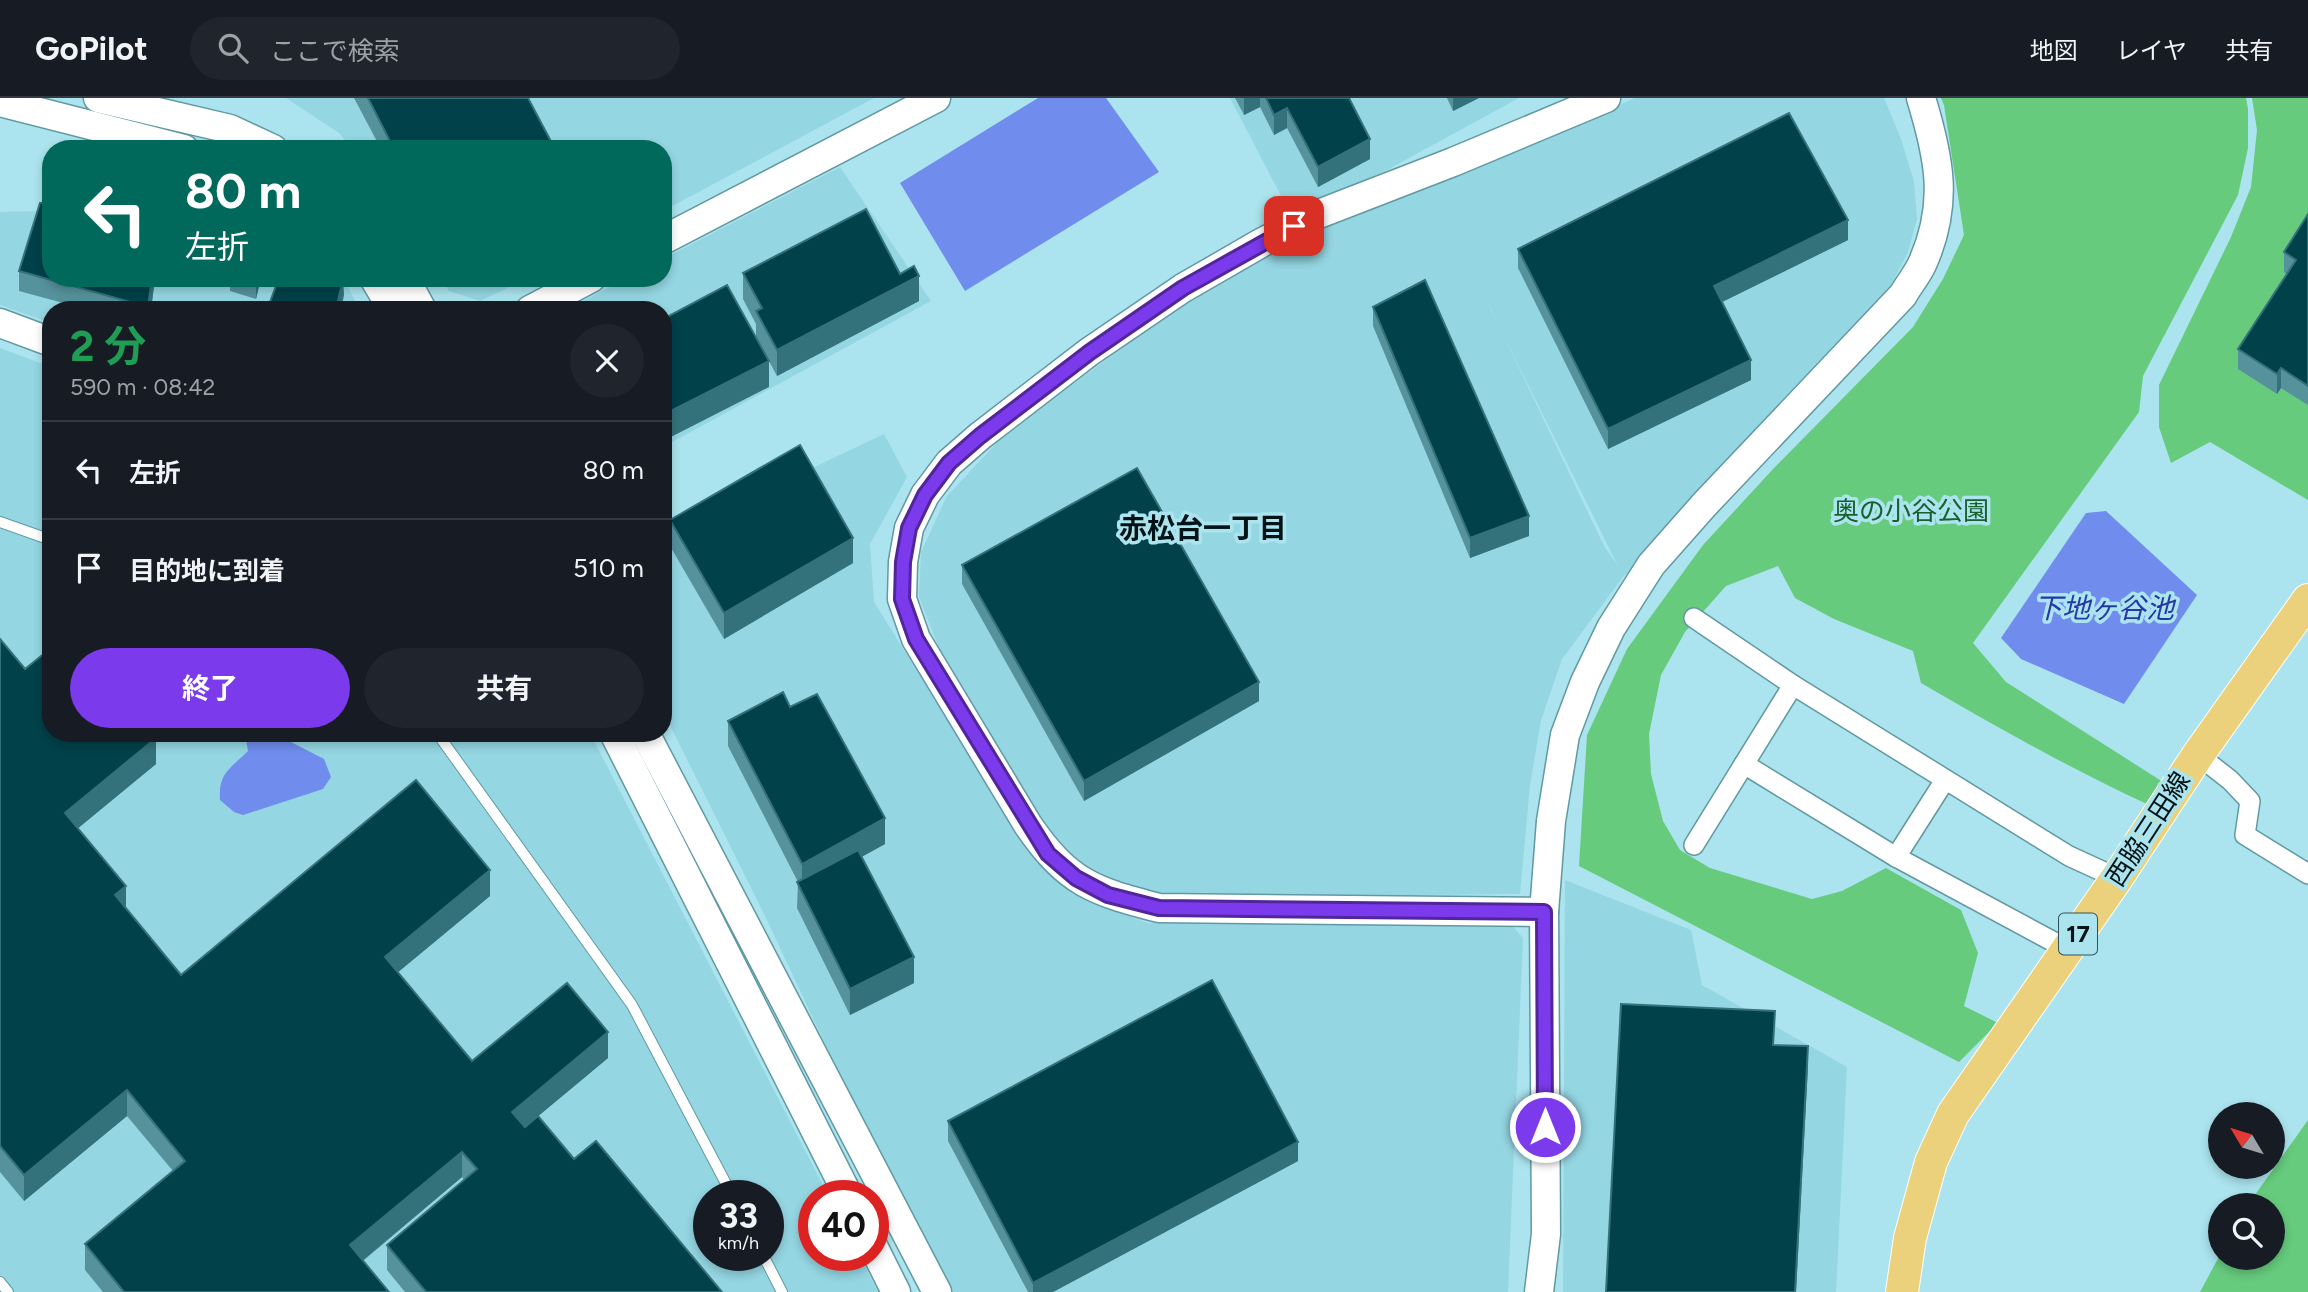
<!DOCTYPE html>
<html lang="ja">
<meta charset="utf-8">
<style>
body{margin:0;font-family:Figtree,"Noto Sans JP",sans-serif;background:#20242c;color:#f1f3f6;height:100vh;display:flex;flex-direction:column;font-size:26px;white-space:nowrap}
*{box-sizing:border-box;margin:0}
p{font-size:23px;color:#9ea1a6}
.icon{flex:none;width:38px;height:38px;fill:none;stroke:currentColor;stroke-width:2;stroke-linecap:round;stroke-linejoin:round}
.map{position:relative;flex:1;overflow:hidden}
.side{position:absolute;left:42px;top:203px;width:630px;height:441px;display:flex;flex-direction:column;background:#171b24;border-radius:28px;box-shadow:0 4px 10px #0003}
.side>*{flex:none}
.banner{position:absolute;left:42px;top:42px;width:630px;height:147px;border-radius:28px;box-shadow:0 4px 10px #0003;background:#00695c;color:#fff;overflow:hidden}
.needle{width:46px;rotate:308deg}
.tools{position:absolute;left:2208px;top:1004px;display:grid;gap:14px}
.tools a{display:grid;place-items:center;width:77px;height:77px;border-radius:50%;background:#171b24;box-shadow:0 4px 10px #0003;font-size:35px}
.speed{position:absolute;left:693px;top:1082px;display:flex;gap:14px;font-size:35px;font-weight:700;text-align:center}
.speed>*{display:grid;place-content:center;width:91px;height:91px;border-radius:50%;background:#171b24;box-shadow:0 4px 10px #0003;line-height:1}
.speed small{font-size:18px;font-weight:400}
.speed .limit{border:10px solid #d22;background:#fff;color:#111}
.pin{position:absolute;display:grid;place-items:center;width:60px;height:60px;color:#fff;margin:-30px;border-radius:14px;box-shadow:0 4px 10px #0006}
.me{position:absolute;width:77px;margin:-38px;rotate:0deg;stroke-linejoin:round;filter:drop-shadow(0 0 5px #0008)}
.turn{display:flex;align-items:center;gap:24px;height:147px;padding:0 28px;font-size:32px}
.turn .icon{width:91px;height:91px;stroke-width:2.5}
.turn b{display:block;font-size:49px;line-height:60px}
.round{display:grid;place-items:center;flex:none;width:74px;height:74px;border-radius:37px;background:#20242c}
.head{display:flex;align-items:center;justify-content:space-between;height:119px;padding:0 28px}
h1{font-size:42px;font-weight:700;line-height:52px;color:#1e9e55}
.cta{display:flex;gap:14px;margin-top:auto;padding:14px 28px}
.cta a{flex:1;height:80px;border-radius:42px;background:#7c3aed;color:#fff;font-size:28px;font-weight:700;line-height:80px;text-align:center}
.cta a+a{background:#20242c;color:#f1f3f6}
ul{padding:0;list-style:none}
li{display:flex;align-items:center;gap:21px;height:98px;padding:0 28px;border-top:2px solid #363941}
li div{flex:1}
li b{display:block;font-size:26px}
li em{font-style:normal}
header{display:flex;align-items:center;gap:42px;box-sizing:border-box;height:98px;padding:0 35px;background:#171b24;border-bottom:2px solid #363941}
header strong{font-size:33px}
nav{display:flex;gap:38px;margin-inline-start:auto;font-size:24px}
.search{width:490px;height:63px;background:#20242c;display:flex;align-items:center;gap:18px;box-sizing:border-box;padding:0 24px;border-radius:38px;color:#9ea1a6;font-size:26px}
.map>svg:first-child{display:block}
.built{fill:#94d6e2;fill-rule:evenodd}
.green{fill:#66cb7d}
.water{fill:#708dee}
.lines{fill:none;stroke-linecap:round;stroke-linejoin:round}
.lane-casing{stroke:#6199a2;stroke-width:12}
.street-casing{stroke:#6199a2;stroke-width:22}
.secondary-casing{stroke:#6199a2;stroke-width:31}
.primary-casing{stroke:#fff;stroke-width:34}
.lane{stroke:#fff;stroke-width:10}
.street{stroke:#fff;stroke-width:19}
.secondary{stroke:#fff;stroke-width:28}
.primary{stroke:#ecd17d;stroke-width:32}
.wall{fill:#56929c}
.shaded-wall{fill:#34727b}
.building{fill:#01414a;stroke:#34727b;stroke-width:2}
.route-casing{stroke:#51269a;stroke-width:18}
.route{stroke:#7c3aed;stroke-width:12}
.labels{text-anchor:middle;stroke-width:7;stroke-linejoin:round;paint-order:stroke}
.shield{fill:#abe4ee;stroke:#335257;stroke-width:2}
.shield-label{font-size:24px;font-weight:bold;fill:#001316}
.park-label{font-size:26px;fill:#18602e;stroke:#abe4ee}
.street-label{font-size:26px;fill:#001316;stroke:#abe4ee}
.neighbourhood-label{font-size:28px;font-weight:bold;fill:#001316;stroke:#abe4ee}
.water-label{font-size:28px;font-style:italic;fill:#2637a6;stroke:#abe4ee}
</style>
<header>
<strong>GoPilot</strong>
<div class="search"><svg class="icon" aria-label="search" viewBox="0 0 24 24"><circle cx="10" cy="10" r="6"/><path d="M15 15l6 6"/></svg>ここで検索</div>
<nav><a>地図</a><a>レイヤ</a><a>共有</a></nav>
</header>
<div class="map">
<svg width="2308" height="1194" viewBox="0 0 2308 1194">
<rect width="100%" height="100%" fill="#abe4ee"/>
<g class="built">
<polygon points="286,0 874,0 663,113 663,51 353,51 339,35"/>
<polygon points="1230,0 1519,0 1385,73 1290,115"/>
<path d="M 1635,0 L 1884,0 L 1901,41 L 1914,84 L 1917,121 L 1908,154 L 1889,191 L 1705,395 L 1623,479 L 1562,561 L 1541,622 L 1530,687 L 1520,796 L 1182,799 L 1140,795 L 1107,781 L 1071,759 L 1046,727 L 993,649 L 946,568 L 919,499 L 921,454 L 947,398 L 1005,336 L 1218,180 L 1319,127 L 1583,23 ZM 1489,207 L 1489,208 L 1618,468 L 1604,448 Z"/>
<polygon points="840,69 931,203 663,349 663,212 566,212 627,180 663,180 663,161"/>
<polygon points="51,113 51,180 343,180 360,212 51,212 51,225 0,207 0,114"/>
<polygon points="441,180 528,180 480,203 449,193"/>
<path d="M 0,250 L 51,269 L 51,635 L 590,635 L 828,1097 L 814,1097 L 814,1157 L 859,1157 L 878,1194 L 0,1194 ZM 709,1097 L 768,1097 L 768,1157 L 709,1157 Z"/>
<polygon points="884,336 907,379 870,446 874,504 992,693 1018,740 1053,777 1100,808 1148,825 1511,826 1523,840 1508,1194 952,1194 826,948 765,818 663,613 663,441"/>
<polygon points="1565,782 1691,832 1702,887 1847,969 1836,1194 1563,1194"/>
</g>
<g class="green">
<path d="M 1941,0 L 2246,0 L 2248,11 L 2248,50 L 2238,97 L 2143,278 L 2139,314 L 1973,545 L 2006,584 L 2163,684 L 2147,706 C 2069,670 1995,628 1921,585 L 1913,553 L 1834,521 L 1795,500 L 1778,468 L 1726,488 L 1685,534 L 1661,577 L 1649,636 L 1651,676 L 1663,723 L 1680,752 L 1710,770 L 1812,801 L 1842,793 L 1886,770 L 1961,812 L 1978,855 L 1964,908 L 1998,925 L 1959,964 L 1579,768 L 1587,637 L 1627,551 L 1703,447 L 1774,370 L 1913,229 L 1943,181 L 1964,137 L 1944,7 Z"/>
<polygon points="2252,0 2308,0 2308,402 2210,344 2171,365 2159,329 2159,287 2231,139 2251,89 2257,32"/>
<polygon points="2308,1022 2308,1194 2200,1194 2221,1155 2221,1160 2273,1160 2273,1108 2247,1108"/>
</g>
<g class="water">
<polygon points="1038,0 1106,0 1159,74 965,193 900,85"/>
<polygon points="2106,413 2197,497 2124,606 2021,561 2001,540 2086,415"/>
<path d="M 245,635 L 286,635 L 291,644 L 324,661 L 331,679 L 323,691 L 243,717 L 234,714 L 220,702 C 218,675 230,671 248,653 Z"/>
</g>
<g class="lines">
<defs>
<g id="lane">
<polyline points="0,424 51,442"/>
<polyline points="437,635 632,907 732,1097"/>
<polyline points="763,1157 782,1194"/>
<polyline points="0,1184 8,1194"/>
</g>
<g id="street">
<polyline points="1694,520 1793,587 2069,758 2117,780"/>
<polyline points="2198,657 2230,682 2250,703 2245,737 2308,776"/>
<polyline points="1744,666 1896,759 2067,851"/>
<polyline points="1694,747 1793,587"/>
<polyline points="1896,759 1945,682"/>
</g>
<g id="secondary">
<polyline points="98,0 230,31 273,51"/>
<polyline points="0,4 184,51"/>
<polyline points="663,142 936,0"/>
<polyline points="374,180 393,212"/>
<polyline points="405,180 422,212"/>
<polyline points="530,212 591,180"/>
<polyline points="0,225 51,244"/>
<polyline points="614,635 848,1097"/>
<polyline points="645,635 937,1194"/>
<path d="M 1544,814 L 1159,810 C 1093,793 1068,785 1028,727 L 916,541 L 902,501 L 903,464 L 909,430 L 925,397 L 949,365 L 980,338 L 1089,254 L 1183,190 L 1261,145 L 1311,119 L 1453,64 L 1606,0"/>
<polyline points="873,1148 896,1194"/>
<path d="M 1539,1194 L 1546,1136 L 1544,814 L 1551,723 L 1565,637 L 1585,584 L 1611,530 L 1651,467 L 1704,407 L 1903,197 C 1909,186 1918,176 1923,164 C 1949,105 1939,59 1921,0"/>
</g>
<polyline id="primary" points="1902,1194 1910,1140 1931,1064 1953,1016 2117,780 2198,657 2308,502"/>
</defs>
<use href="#lane" class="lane-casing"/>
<use href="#street" class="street-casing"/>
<use href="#secondary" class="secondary-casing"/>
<use href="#primary" class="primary-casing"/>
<use href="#lane" class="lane"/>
<use href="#street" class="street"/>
<use href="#secondary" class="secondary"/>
<use href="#primary" class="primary"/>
</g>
<g class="wall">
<polygon points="354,0 528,0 555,51 381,51"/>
<polygon points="1235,0 1349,0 1370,61 1318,89 1287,30 1274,37 1260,9 1244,17"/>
<polygon points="1447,0 1479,0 1453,13"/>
<polygon points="2308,116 2308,307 2281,290 2277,296 2238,271 2238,251 2287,176 2284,174 2284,154"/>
<polygon points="1848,142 1722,204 1751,282 1608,351 1518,170 1518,151"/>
<polygon points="19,173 51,180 155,180 151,212 89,212 19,193"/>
<polygon points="743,175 900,176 919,203 777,278 756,239 756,226 743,201"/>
<polygon points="230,180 261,180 256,201 230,193"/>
<polygon points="1373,209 1529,438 1470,460 1373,228"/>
<polygon points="670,422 853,465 724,541 670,448"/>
<polygon points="962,467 1259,603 1084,703 962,486"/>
<polygon points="0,541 25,571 156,666 78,730 126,811 181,877 490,798 398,874 472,963 608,960 538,1018 574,1061 722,1194 405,1194 387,1172 387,1147 464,1082 462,1079 363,1163 389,1194 103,1194 85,1172 85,1146 173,1073 127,1018 24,1103 0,1074"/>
<polygon points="790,609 885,746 861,759 914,885 850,917 797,810 798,784 728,648 728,623"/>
<polygon points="948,1023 1298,1063 1053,1194 1028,1194 948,1043"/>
</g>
<g class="shaded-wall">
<polygon points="1244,0 1260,0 1260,9 1244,17"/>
<polygon points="1453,0 1479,0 1453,13"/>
<polygon points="1287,10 1287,30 1274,37 1274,17"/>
<polygon points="1370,41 1370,61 1318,89 1318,69"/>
<polygon points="1848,122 1848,142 1714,208 1714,188"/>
<polygon points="919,178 919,203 777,278 777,252"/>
<polygon points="152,180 155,180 151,212 148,212"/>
<polygon points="256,180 261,180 256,201"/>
<polygon points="343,180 344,197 341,212 336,212"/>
<polygon points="452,180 464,180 452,187"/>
<polygon points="1751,262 1751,282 1608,351 1608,331"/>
<polygon points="769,263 769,289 663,343 663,317"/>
<polygon points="2281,270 2281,290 2277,296 2277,276"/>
<polygon points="1529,418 1529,438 1470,460 1470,440"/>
<polygon points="853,440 853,465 724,541 724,515"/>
<polygon points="1259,584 1259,603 1084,703 1084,683"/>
<polygon points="156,640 156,666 65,741 65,715"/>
<polygon points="885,720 885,746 802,792 802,766"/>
<polygon points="490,772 490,798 385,885 385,859"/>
<polygon points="126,788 126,814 115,797"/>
<polygon points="914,859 914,885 850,917 850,891"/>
<polygon points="608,934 608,960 512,1040 512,1014"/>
<polygon points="1808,948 1808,968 1796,1194 1795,1194"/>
<polygon points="127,992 127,1018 24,1103 24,1077"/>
<polygon points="1298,1044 1298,1063 1053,1194 1033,1194 1033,1185"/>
<polygon points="462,1054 462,1079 350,1173 350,1147"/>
</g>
<g class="building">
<polygon points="368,0 528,0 555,51 394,51"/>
<polygon points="1266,0 1349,0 1370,41 1318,69 1287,10 1274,17"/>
<polygon points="1789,15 1848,122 1714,188 1751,262 1608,331 1518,151"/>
<polygon points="40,105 51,105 51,180 152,180 148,209 19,173"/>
<polygon points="866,111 900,176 914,168 919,178 777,252 756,213 762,210 743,175"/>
<polygon points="2308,116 2308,288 2281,270 2277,276 2238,251 2296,162 2284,154"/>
<polygon points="279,180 343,180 336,212 267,212"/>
<polygon points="1425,182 1529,418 1470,440 1373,209"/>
<polygon points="727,187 769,263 663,317 663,221"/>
<polygon points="800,347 853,440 724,515 670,422"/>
<polygon points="1137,370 1259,584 1084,683 962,467"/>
<polygon points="0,541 25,571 51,550 51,635 152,635 156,640 65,715 126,788 115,797 181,877 416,682 490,772 385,859 472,963 567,885 608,934 512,1014 525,1029 538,1018 574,1061 596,1043 722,1194 426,1194 387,1147 477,1071 462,1054 350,1147 389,1194 124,1194 85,1146 185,1063 127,992 24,1077 0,1048"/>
<polygon points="783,594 790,609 817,596 885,720 802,766 728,623"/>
<polygon points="858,752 914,859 850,891 797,784"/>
<polygon points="1212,882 1298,1044 1033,1185 948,1023"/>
<polygon points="1621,906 1775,913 1773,947 1808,948 1795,1194 1606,1194"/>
</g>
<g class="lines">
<defs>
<polyline id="route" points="1294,128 1183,190 1090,254 980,338 949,365 925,397 909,430 903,464 902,501 916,541 1048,756 1076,780 1108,797 1159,810 1544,814 1545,1029"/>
</defs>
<use href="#route" class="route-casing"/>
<use href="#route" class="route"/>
</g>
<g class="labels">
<rect class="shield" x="2059" y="815.5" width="38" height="41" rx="5"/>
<g class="shield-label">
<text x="2078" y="844">17</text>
</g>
<g class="park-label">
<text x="1911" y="422">奥の小谷公園</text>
</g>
<g class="street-label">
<text transform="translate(2148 731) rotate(-57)" y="9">西脇三田線</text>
</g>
<g class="neighbourhood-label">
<text x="1203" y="440">赤松台一丁目</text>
</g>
<g class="water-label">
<text x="2104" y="520">下地ヶ谷池</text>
</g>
</g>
</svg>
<div class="tools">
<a><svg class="needle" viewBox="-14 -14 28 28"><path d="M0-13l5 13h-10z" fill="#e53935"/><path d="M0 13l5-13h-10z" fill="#9ea1a6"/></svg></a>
<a><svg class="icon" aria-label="search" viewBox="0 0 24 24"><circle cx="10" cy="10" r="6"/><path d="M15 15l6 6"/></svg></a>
</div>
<div class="speed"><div>33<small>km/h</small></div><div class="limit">40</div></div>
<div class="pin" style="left:1294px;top:128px;background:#d93025"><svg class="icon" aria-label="arrive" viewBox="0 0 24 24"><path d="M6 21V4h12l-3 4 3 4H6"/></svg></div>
<svg class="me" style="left:1545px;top:1029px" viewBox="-20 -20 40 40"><circle r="17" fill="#7c3aed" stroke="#fff" stroke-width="3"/><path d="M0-11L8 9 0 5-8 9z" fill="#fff"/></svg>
<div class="banner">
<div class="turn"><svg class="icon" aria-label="left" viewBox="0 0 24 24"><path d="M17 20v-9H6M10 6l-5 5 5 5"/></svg><div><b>80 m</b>左折</div></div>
</div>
<section class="side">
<div class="head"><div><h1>2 分</h1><p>590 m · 08:42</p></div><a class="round"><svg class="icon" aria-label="close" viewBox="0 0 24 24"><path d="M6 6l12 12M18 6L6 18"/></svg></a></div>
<ul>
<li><svg class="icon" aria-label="left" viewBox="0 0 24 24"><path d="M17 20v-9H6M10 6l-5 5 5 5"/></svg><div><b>左折</b></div><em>80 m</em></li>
<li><svg class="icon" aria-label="arrive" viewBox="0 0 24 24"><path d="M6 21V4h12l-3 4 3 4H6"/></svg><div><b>目的地に到着</b></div><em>510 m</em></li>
</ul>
<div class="cta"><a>終了</a><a>共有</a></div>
</section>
</div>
